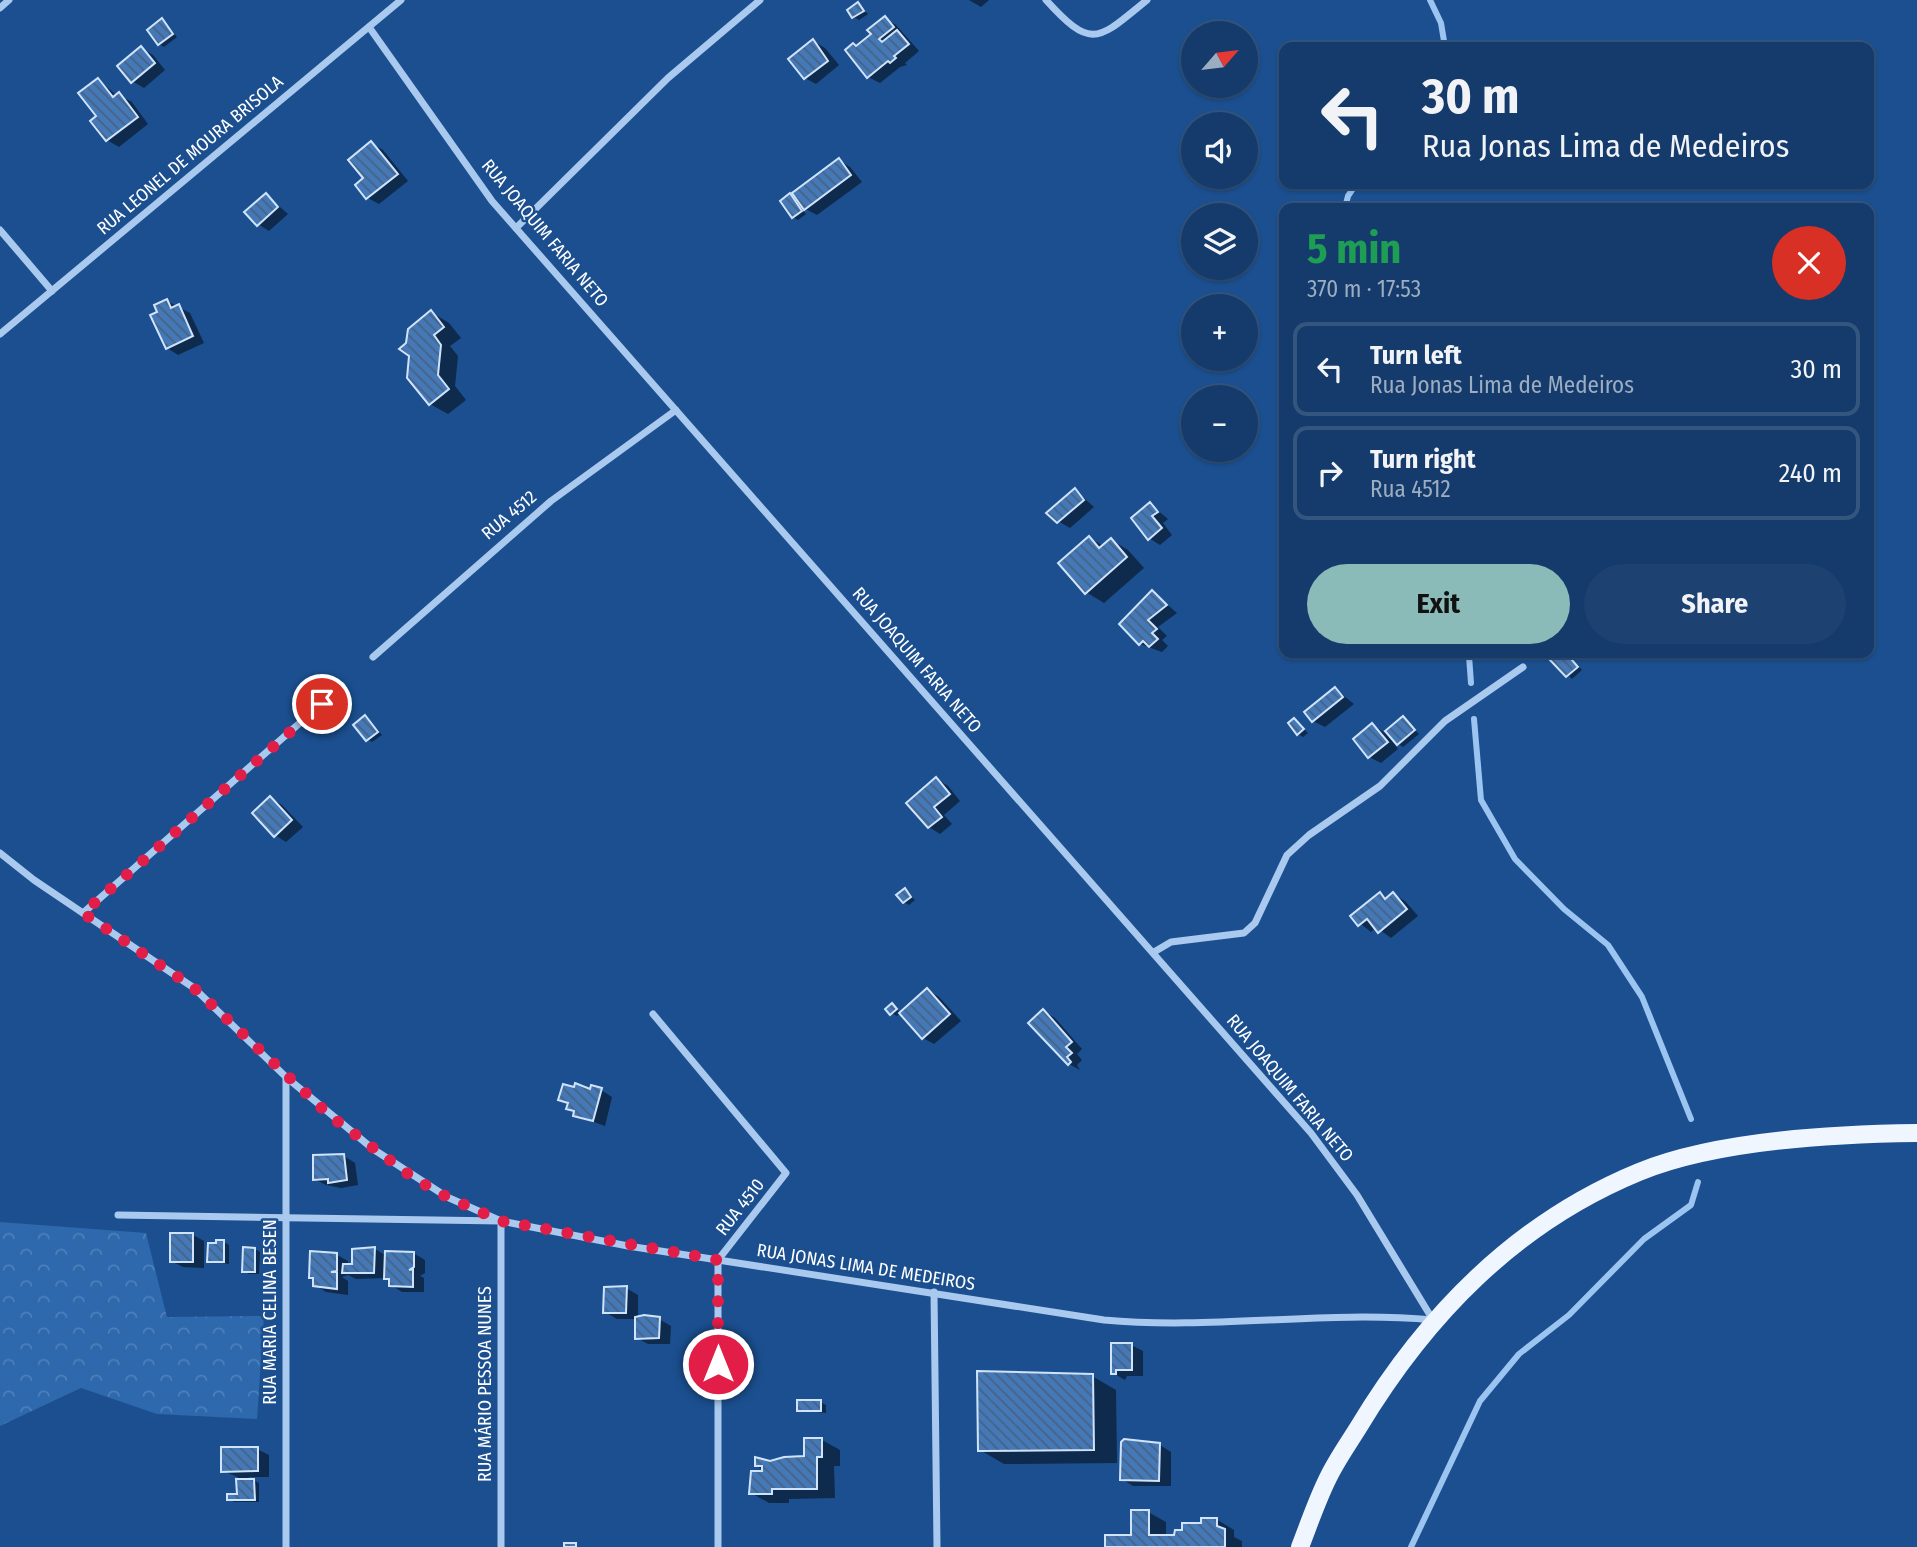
<!DOCTYPE html>
<meta charset="utf-8">
<style>
body{margin:0;font-family:"Fira Sans Condensed",sans-serif;background:#1d4271;color:#f1f3f6;height:100vh;display:flex;flex-direction:column;font-size:26px;white-space:nowrap}
*{box-sizing:border-box;margin:0}
p{font-size:23px;color:#9dadc1}
.icon{flex:none;width:38px;height:38px;fill:none;stroke:currentColor;stroke-width:2;stroke-linecap:round;stroke-linejoin:round}
.map{position:relative;flex:1;overflow:hidden}
.details{position:absolute;left:1279px;top:203px;width:595px;height:455px;display:flex;flex-direction:column;background:#143b6b;border-radius:14px;box-shadow:0 2px 5px #0004,0 0 0 2px #33557e}
.details>*{flex:none}
.hud{position:absolute;left:1279px;top:42px;width:595px;height:147px;border-radius:14px;box-shadow:0 2px 5px #0004,0 0 0 2px #33557e;background:#143b6b;color:#f1f3f6;overflow:hidden}
.needle{width:46px;rotate:62deg}
.tools{position:absolute;left:1181px;top:21px;display:grid;gap:14px}
.tools a{display:grid;place-items:center;width:77px;height:77px;border-radius:50%;background:#143b6b;box-shadow:0 2px 5px #0004,0 0 0 2px #33557e;font-size:35px}
.pin{position:absolute;display:grid;place-items:center;width:60px;height:60px;color:#fff;margin:-30px;border:4px solid #fff;border-radius:50%;box-shadow:0 2px 7px #0007}
.me{position:absolute;width:77px;margin:-38px;rotate:0deg;stroke-linejoin:round;filter:drop-shadow(0 0 5px #0008)}
.turn{display:flex;align-items:center;gap:24px;height:147px;padding:0 28px;font-size:32px}
.turn .icon{width:91px;height:91px;stroke-width:2.5}
.turn b{display:block;font-size:49px;line-height:60px}
.round{display:grid;place-items:center;flex:none;width:74px;height:74px;border-radius:37px;background:#1d4271}
.summary{display:flex;align-items:center;justify-content:space-between;height:119px;padding:0 28px}
h1{font-size:42px;font-weight:700;line-height:52px;color:#1e9e55}
.action{display:flex;gap:14px;margin-top:auto;padding:14px 28px}
.action a{flex:1;height:80px;border-radius:42px;background:#8bbbb9;color:#111;font-size:28px;font-weight:700;line-height:80px;text-align:center}
.action a+a{background:#1d4271;color:#f1f3f6}
ul{padding:0;list-style:none}
li{display:flex;align-items:center;gap:21px;height:94px;margin:0 14px 10px;padding:0 14px;border:4px solid #33557e;border-radius:14px}
li div{flex:1}
li b{display:block;font-size:26px}
li em{font-style:normal}
.map>svg:first-child{display:block}
.forest{fill:url(#forest-crowns)}
.shadow{fill:#0007}
.lines{fill:none;stroke-linecap:round;stroke-linejoin:round}
.stream{stroke:#9cc4f0;stroke-width:6}
.building{fill:url(#building-back-hatch);stroke:#cfe3fa;stroke-width:2}
.street{stroke:#a9c9ee;stroke-width:7}
.primary{stroke:#f0f6ff;stroke-width:18}
.route{stroke:#e11d48;stroke-width:12;stroke-dasharray:0 21.6}
.labels{text-anchor:middle;stroke-width:5;stroke-linejoin:round;paint-order:stroke}
.street-label{font-size:18px;fill:#fff;stroke:#1b4f8f}
</style>
<div class="map">
<svg width="1917" height="1547" viewBox="0 0 1917 1547">
<defs>
<pattern id="forest-crowns" width="20" height="18" patternUnits="userSpaceOnUse" patternTransform="scale(1.75)"><rect width="20" height="18" fill="#2e69ad"/><path d="M2 6a3 3 0 1 1 6 0M12 15a3 3 0 1 1 6 0" fill="none" stroke="#4d80b9"/></pattern>
<pattern id="building-back-hatch" width="6" height="6" patternUnits="userSpaceOnUse" patternTransform="scale(1.75)"><rect width="6" height="6" fill="#4478b7"/><path d="M-1 5l2 2M0 0l6 6M5-1l2 2" fill="none" stroke="#486282"/></pattern>
</defs>
<rect width="100%" height="100%" fill="#1b4f8f"/>
<polygon class="forest" points="0,1222 146,1233 167,1317 264,1316 257,1419 157,1414 81,1388 0,1426"/>
<g class="shadow">
<polygon points="969,0 989,0 981,7"/>
<polygon points="858,5 868,14 859,20 854,17"/>
<polygon points="885,18 896,25 919,51 905,63 907,65 900,67 880,83 868,77 857,47 873,34"/>
<polygon points="162,20 177,37 164,47 159,44"/>
<polygon points="813,41 825,48 839,65 816,84 805,78"/>
<polygon points="141,48 153,55 165,70 144,88 132,81"/>
<polygon points="99,80 117,96 131,101 148,124 119,147 107,140 93,121 99,117"/>
<polygon points="371,143 383,150 408,181 379,204 368,198 365,178"/>
<polygon points="839,160 850,167 862,182 817,215 800,206 806,214 798,220 793,217 790,196 801,202"/>
<polygon points="266,195 288,214 269,231 258,224"/>
<polygon points="167,301 190,313 204,343 178,355 167,348 160,313"/>
<polygon points="431,312 449,323 461,338 450,346 458,356 455,386 466,400 448,414 430,404 411,356"/>
<polygon points="1075,490 1094,507 1070,528 1058,521"/>
<polygon points="1150,504 1168,519 1163,523 1172,535 1160,545 1149,538"/>
<polygon points="1089,538 1104,546 1111,540 1128,550 1144,568 1104,603 1086,592"/>
<polygon points="1153,592 1177,613 1158,627 1167,636 1162,640 1168,646 1162,652 1140,644 1121,624"/>
<polygon points="1561,653 1568,654 1582,670 1572,679 1553,660"/>
<polygon points="1335,689 1354,704 1325,727 1313,721"/>
<polygon points="366,717 382,735 372,742 367,739"/>
<polygon points="1403,718 1419,734 1403,747 1392,740 1398,749 1381,763 1369,757 1373,725 1385,733"/>
<polygon points="1295,720 1308,733 1303,737 1298,734"/>
<polygon points="937,779 948,786 960,801 944,815 952,824 940,834 929,827"/>
<polygon points="270,798 282,805 303,827 286,842 275,835"/>
<polygon points="905,890 915,900 909,905 904,902"/>
<polygon points="1380,894 1388,899 1393,894 1405,901 1418,916 1391,938 1376,927 1371,932 1352,917"/>
<polygon points="928,990 939,997 961,1021 934,1044 923,1038"/>
<polygon points="892,1006 901,1013 897,1016 891,1013"/>
<polygon points="1043,1011 1055,1018 1082,1049 1077,1054 1082,1060 1077,1065 1080,1070 1069,1064"/>
<polygon points="575,1089 601,1090 612,1097 605,1126 575,1115 569,1104 560,1099"/>
<polygon points="344,1156 355,1163 358,1185 341,1188 326,1185 314,1179"/>
<polygon points="193,1235 204,1241 204,1268 183,1267 171,1261"/>
<polygon points="224,1242 229,1245 229,1264 209,1261"/>
<polygon points="255,1249 260,1252 259,1274 249,1274 243,1271"/>
<polygon points="375,1249 387,1256 413,1253 425,1260 425,1273 420,1276 424,1278 424,1292 402,1292 391,1285 387,1278 356,1279 348,1275 342,1277 348,1281 348,1295 326,1292 315,1285 311,1277 337,1255 348,1261 348,1266 353,1266"/>
<polygon points="626,1288 638,1295 638,1319 659,1319 671,1326 670,1344 648,1344 637,1338 637,1319 617,1319 605,1312"/>
<polygon points="1131,1345 1143,1351 1143,1376 1127,1376 1125,1380 1113,1373"/>
<polygon points="1092,1376 1116,1390 1117,1463 1004,1464 980,1450"/>
<polygon points="820,1402 826,1405 826,1413 798,1410"/>
<polygon points="822,1440 840,1450 840,1466 834,1466 835,1498 789,1499 789,1503 769,1503 751,1493 764,1473 757,1465 806,1458"/>
<polygon points="1160,1445 1171,1452 1171,1486 1133,1486 1122,1479"/>
<polygon points="257,1449 269,1455 269,1477 248,1477 259,1483 259,1502 234,1502 229,1499 238,1496 238,1477 223,1471"/>
<polygon points="1148,1512 1166,1522 1166,1537 1176,1537 1216,1519 1234,1530 1234,1537 1242,1541 1242,1547 1107,1547 1133,1537"/>
</g>
<g class="lines">
<g class="stream">
<polyline points="1430,0 1441,23 1445,47"/>
<polyline points="1345,208 1348,196 1356,184"/>
<polyline points="1464,653 1469,656 1471,683"/>
<polyline points="1474,719 1481,800 1515,859 1564,909 1608,945 1642,997 1691,1119"/>
<polyline points="1411,1547 1480,1401 1519,1354 1569,1315 1644,1239 1691,1205 1698,1182"/>
</g>
</g>
<g class="building">
<polygon points="858,2 864,11 852,18 847,10"/>
<polygon points="885,16 894,27 879,39 882,42 897,30 909,44 894,56 896,58 890,63 888,61 867,78 845,50 853,43 856,46 871,34 867,30"/>
<polygon points="162,18 173,34 158,45 147,30"/>
<polygon points="813,39 828,61 804,79 788,59"/>
<polygon points="141,46 155,63 131,83 117,66"/>
<polygon points="98,78 113,97 119,92 138,117 106,141 90,121 96,116 78,93"/>
<polygon points="371,141 398,174 366,199 355,185 363,178 348,160"/>
<polygon points="839,158 851,175 804,210 792,193"/>
<polygon points="266,193 278,207 257,226 244,212"/>
<polygon points="790,193 802,211 792,218 780,201"/>
<polygon points="167,299 171,308 179,304 193,336 166,349 150,315 157,312 154,305"/>
<polygon points="431,310 444,327 434,335 441,345 438,375 449,389 429,405 407,378 409,356 399,349 406,343 408,329"/>
<polygon points="1075,488 1084,500 1057,523 1046,513"/>
<polygon points="1150,502 1158,512 1152,516 1162,528 1148,540 1131,518"/>
<polygon points="1089,536 1099,548 1111,538 1127,557 1085,594 1058,563"/>
<polygon points="1152,590 1167,605 1148,620 1157,629 1152,633 1158,639 1149,647 1143,641 1139,645 1119,624"/>
<polygon points="1558,653 1566,653 1578,667 1566,677 1550,660"/>
<polygon points="1335,687 1343,697 1312,722 1304,712"/>
<polygon points="365,715 378,732 366,741 353,725"/>
<polygon points="1403,716 1415,730 1397,745 1385,731"/>
<polygon points="1294,718 1304,729 1297,735 1288,723"/>
<polygon points="1372,723 1388,742 1368,758 1353,739"/>
<polygon points="936,777 950,794 934,807 942,817 928,828 906,803"/>
<polygon points="270,796 292,820 274,837 252,813"/>
<polygon points="905,888 911,897 903,903 896,895"/>
<polygon points="1380,892 1385,899 1393,892 1407,909 1378,933 1367,919 1358,926 1350,916"/>
<polygon points="927,988 950,1014 922,1039 899,1013"/>
<polygon points="892,1003 897,1009 890,1015 885,1009"/>
<polygon points="1043,1009 1072,1042 1066,1047 1072,1053 1067,1057 1071,1062 1068,1065 1028,1023"/>
<polygon points="575,1083 590,1089 591,1085 602,1088 593,1121 573,1116 574,1111 566,1109 568,1103 558,1100 563,1084 574,1087"/>
<polygon points="344,1154 347,1180 328,1183 328,1179 313,1180 313,1155"/>
<rect x="170" y="1233" width="23" height="29"/>
<polygon points="216,1240 224,1240 224,1262 207,1262 208,1243 216,1243"/>
<polygon points="243,1247 255,1248 255,1272 242,1272"/>
<polygon points="375,1247 374,1273 342,1273 343,1264 352,1264 352,1249"/>
<polygon points="310,1251 337,1253 337,1271 331,1272 337,1272 337,1289 313,1286 313,1278 309,1278"/>
<polygon points="385,1251 414,1252 414,1267 409,1270 413,1269 413,1287 389,1286 389,1279 384,1279"/>
<polygon points="627,1286 626,1313 603,1313 604,1287"/>
<polygon points="644,1315 660,1317 659,1338 635,1339 635,1317"/>
<polygon points="1111,1343 1132,1343 1132,1370 1116,1370 1116,1374 1111,1374"/>
<polygon points="977,1371 1093,1374 1094,1450 978,1451"/>
<rect x="797" y="1400" width="24" height="11"/>
<polygon points="804,1438 822,1438 822,1457 817,1457 817,1489 772,1489 772,1494 749,1494 751,1471 762,1471 762,1466 755,1466 755,1457 770,1461 784,1457 804,1456"/>
<polygon points="1124,1439 1160,1443 1159,1481 1120,1480 1121,1442"/>
<polygon points="221,1447 258,1447 258,1471 221,1472"/>
<polygon points="236,1479 254,1479 255,1500 227,1500 227,1494 237,1494"/>
<polygon points="1131,1510 1149,1510 1149,1535 1174,1535 1175,1530 1182,1530 1182,1523 1201,1523 1201,1518 1217,1518 1217,1526 1225,1529 1225,1547 1105,1547 1105,1535 1131,1535"/>
<rect x="564" y="1543" width="12" height="4"/>
</g>
<g class="lines">
<g class="street">
<path d="M 1046,0 C 1092,51 1098,40 1147,0"/>
<polyline points="0,8 9,0"/>
<polyline points="369,27 492,201 1311,1133 1357,1195 1433,1320"/>
<polyline points="516,228 668,78 760,0"/>
<polyline points="0,230 52,291"/>
<polyline points="0,334 401,0"/>
<polyline points="373,657 551,501 676,410"/>
<path d="M 0,853 L 34,880 L 194,988 L 286,1077 L 373,1149 L 447,1197 L 501,1221 L 628,1246 L 1104,1320 C 1214,1330 1323,1310 1433,1320"/>
<polyline points="83,913 342,686"/>
<polyline points="1154,952 1171,942 1244,933 1255,923 1287,855 1309,835 1380,786 1445,721 1523,667"/>
<polyline points="653,1014 786,1173 718,1260 718,1547"/>
<polyline points="118,1215 501,1221 501,1547"/>
<polyline points="934,1292 937,1547"/>
<polyline points="286,1547 286,1077"/>
</g>
<path class="primary" d="M 1300,1547 C 1309,1524 1317,1500 1328,1478 C 1336,1461 1348,1444 1358,1428 C 1426,1315 1515,1223 1639,1172 C 1717,1140 1834,1134 1917,1133"/>
</g>
<g class="lines">
<polyline class="route" points="322,704 83,913 194,988 329,1115 415,1179 447,1197 501,1221 718,1260 718,1364"/>
</g>
<g class="labels">
<g class="street-label">
<text transform="translate(190 155) rotate(-40)" y="6">RUA LEONEL DE MOURA BRISOLA</text>
<text transform="translate(545 233) rotate(50)" y="6">RUA JOAQUIM FARIA NETO</text>
<text transform="translate(509 515) rotate(-40)" y="6">RUA 4512</text>
<text transform="translate(917 660) rotate(49)" y="6">RUA JOAQUIM FARIA NETO</text>
<text transform="translate(1290 1088) rotate(50)" y="6">RUA JOAQUIM FARIA NETO</text>
<text transform="translate(740 1207) rotate(-52)" y="6">RUA 4510</text>
<text transform="translate(866 1267) rotate(9)" y="6">RUA JONAS LIMA DE MEDEIROS</text>
<text transform="translate(270 1312) rotate(-90)" y="6">RUA MARIA CELINA BESEN</text>
<text transform="translate(485 1384) rotate(-90)" y="6">RUA MÁRIO PESSOA NUNES</text>
</g>
</g>
</svg>
<div class="tools">
<a><svg class="needle" viewBox="-14 -14 28 28"><path d="M0-13l5 13h-10z" fill="#e53935"/><path d="M0 13l5-13h-10z" fill="#9dadc1"/></svg></a>
<a><svg class="icon" aria-label="sound" viewBox="0 0 24 24"><path d="M4 9h4l5-4v14l-5-4H4zM17 9q2 3 0 6"/></svg></a>
<a><svg class="icon" aria-label="layers" viewBox="0 0 24 24"><path d="M12 4l9 5-9 5-9-5zM3 14l9 5 9-5"/></svg></a>
<a>+</a>
<a>−</a>
</div>
<div class="pin" style="left:322px;top:704px;background:#d93025"><svg class="icon" aria-label="arrive" viewBox="0 0 24 24"><path d="M6 21V4h12l-3 4 3 4H6"/></svg></div>
<svg class="me" style="left:718px;top:1364px" viewBox="-20 -20 40 40"><circle r="17" fill="#e11d48" stroke="#fff" stroke-width="3"/><path d="M0-11L8 9 0 5-8 9z" fill="#fff"/></svg>
<div class="hud">
<div class="turn"><svg class="icon" aria-label="left" viewBox="0 0 24 24"><path d="M17 20v-9H6M10 6l-5 5 5 5"/></svg><div><b>30 m</b>Rua Jonas Lima de Medeiros</div></div>
</div>
<section class="details">
<div class="summary"><div><h1>5 min</h1><p>370 m · 17:53</p></div><a class="round" style="background:#d93025;color:#fff"><svg class="icon" aria-label="close" viewBox="0 0 24 24"><path d="M6 6l12 12M18 6L6 18"/></svg></a></div>
<ul>
<li><svg class="icon" aria-label="left" viewBox="0 0 24 24"><path d="M17 20v-9H6M10 6l-5 5 5 5"/></svg><div><b>Turn left</b><p>Rua Jonas Lima de Medeiros</p></div><em>30 m</em></li>
<li><svg class="icon" aria-label="right" viewBox="0 0 24 24"><path d="M7 20v-9h11M14 6l5 5-5 5"/></svg><div><b>Turn right</b><p>Rua 4512</p></div><em>240 m</em></li>
</ul>
<div class="action"><a>Exit</a><a>Share</a></div>
</section>
</div>
